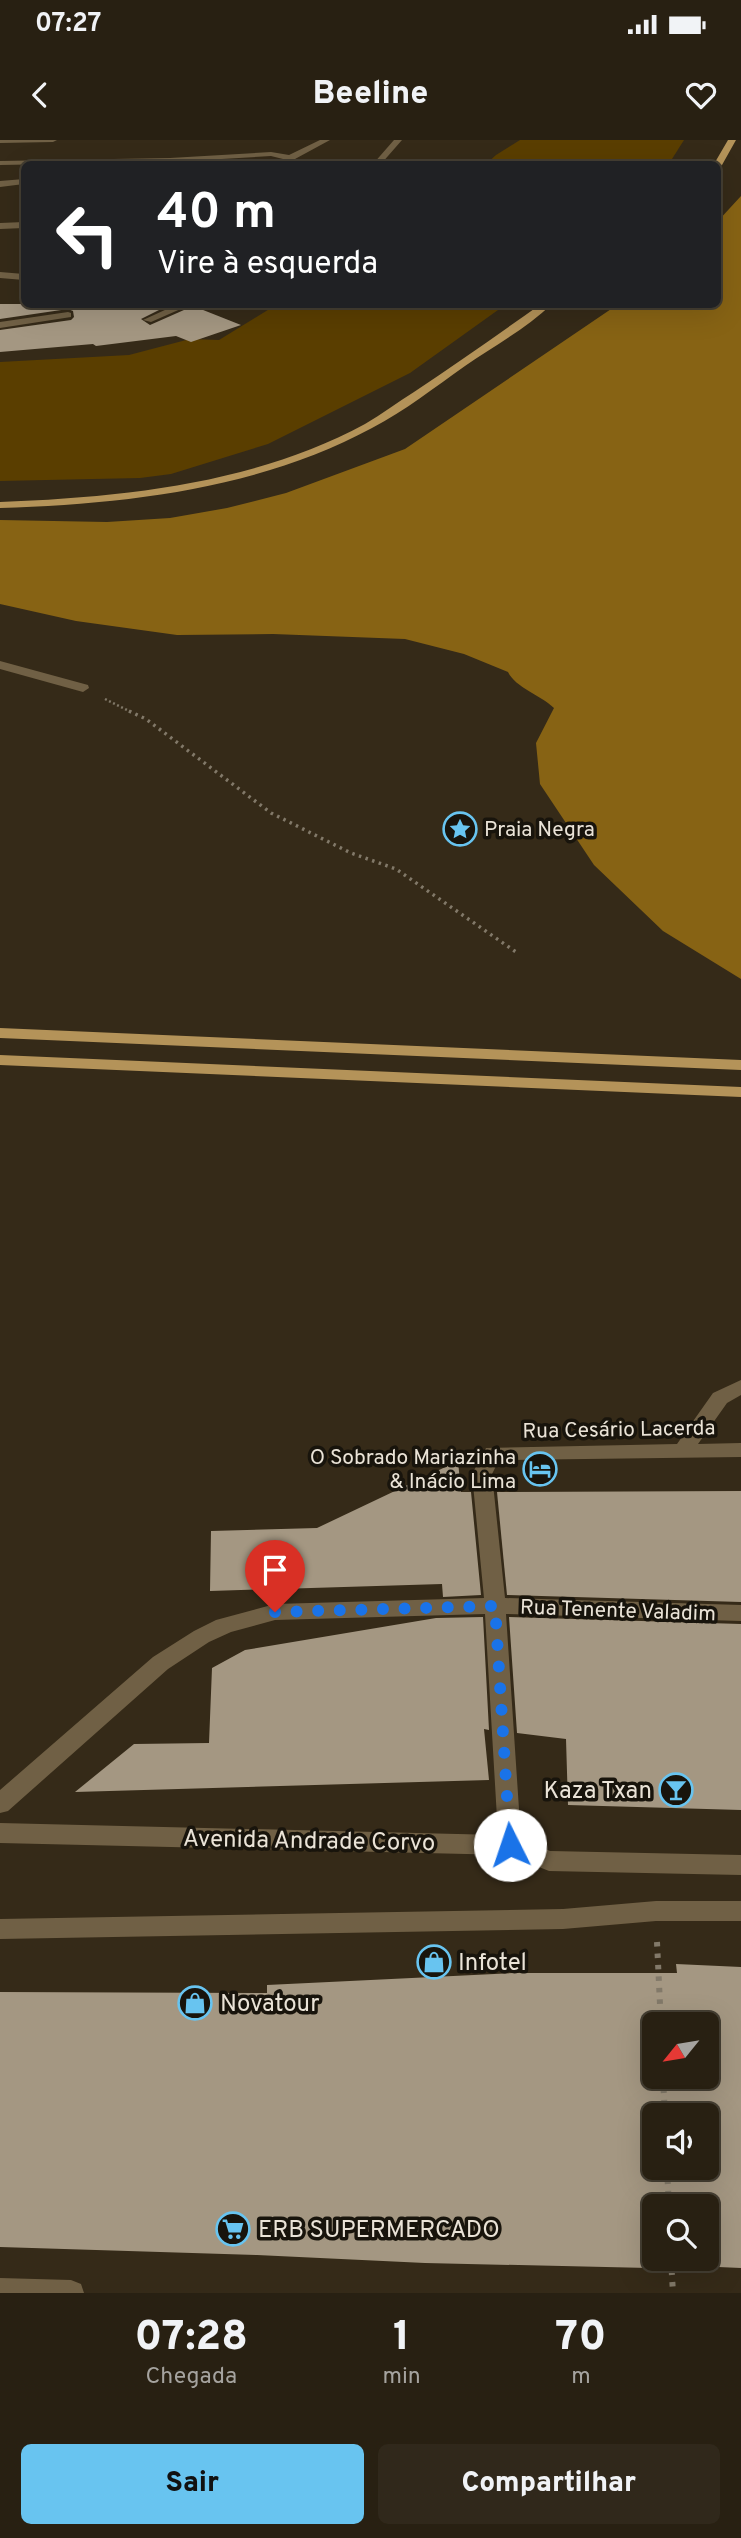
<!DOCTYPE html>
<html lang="pt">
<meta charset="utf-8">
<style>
body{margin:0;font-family:Overpass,sans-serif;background:#30281b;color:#f1f3f6;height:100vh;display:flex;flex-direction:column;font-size:26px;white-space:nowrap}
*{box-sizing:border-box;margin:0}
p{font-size:23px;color:#a5a39f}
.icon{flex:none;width:38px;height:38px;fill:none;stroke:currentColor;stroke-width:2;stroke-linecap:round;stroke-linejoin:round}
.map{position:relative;height:2153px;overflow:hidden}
.panel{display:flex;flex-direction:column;background:#282012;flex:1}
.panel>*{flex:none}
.guide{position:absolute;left:21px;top:21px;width:700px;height:147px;border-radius:10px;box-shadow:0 7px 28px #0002,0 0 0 2px #443e32;background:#202124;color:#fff;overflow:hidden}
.needle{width:46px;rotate:240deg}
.controls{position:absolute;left:642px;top:1872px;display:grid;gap:14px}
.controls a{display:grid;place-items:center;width:77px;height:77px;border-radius:10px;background:#282012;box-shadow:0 7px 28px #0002,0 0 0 2px #443e32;font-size:35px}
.pin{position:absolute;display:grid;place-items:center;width:60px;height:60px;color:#fff;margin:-72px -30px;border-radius:50% 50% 50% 0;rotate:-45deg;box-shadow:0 0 7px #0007}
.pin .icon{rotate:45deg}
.me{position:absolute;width:77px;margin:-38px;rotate:356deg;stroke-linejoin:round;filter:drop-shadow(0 0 5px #0008)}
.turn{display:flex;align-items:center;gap:24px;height:147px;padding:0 21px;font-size:32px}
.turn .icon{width:91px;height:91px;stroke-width:2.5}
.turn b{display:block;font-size:49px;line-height:60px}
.eta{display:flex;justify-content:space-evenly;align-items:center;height:119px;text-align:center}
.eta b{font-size:42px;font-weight:800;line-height:49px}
.action{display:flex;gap:14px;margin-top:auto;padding:14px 21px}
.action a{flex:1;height:80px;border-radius:10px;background:#68c4f0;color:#111;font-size:28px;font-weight:800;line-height:80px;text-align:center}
.action a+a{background:#30281b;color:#f1f3f6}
.status{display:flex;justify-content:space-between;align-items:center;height:49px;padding:0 35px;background:#282012;direction:ltr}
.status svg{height:19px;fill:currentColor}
header{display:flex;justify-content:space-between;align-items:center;height:91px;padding:0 21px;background:#282012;font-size:32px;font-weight:800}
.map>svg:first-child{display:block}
.green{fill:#5a3e00}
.water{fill:#876314}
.building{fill:#a49782;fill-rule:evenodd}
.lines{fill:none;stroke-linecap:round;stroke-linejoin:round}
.path-far2{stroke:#827969;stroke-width:2.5;stroke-dasharray:2 2.5;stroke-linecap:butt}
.path-far1{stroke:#827969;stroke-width:3.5;stroke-dasharray:2.5 4.5;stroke-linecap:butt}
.path{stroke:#827969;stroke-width:6;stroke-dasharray:4.5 7;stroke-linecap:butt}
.minor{fill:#706045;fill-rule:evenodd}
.major{fill:#b49359;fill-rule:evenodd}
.route{stroke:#1a73e8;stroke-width:12;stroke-dasharray:0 21.6}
.labels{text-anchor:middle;stroke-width:7;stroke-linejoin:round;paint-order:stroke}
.poi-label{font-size:21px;fill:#eae3d7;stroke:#18140c;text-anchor:start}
.street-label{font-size:21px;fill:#eae3d7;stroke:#18140c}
.near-poi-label{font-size:24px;fill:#eae3d7;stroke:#18140c;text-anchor:start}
.near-street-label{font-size:24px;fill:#eae3d7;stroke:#18140c}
</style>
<div class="status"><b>07:27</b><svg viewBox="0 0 49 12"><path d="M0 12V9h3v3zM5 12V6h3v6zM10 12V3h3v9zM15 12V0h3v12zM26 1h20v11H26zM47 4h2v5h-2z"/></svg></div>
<header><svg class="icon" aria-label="back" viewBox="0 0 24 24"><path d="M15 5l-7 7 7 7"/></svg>Beeline<svg class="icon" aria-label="heart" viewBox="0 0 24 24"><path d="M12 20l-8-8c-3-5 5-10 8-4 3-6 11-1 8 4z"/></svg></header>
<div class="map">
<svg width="741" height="2153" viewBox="0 0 741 2153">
<rect width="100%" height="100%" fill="#352a18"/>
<g class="green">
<polygon points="520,0 684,0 672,19 664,24 486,24 496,15"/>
<polygon points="276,165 505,165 410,233 268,304 171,334 140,338 0,341 0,222 129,215 190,199 219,200"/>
</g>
<path class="water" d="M 741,56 L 741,839 L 663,791 L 594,725 L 540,644 L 536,603 L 554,568 C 539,554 516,548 508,532 L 464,514 L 405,499 L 273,494 L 177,495 L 76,481 L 0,464 L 0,380 L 107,382 L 170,378 L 227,368 L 286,353 L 405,309 L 617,165 L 718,164 L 718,81 Z"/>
<g class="building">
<polygon points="0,164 171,164 141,179 150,185 193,166 241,185 191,202 176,196 96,206 93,204 0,212 0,190 71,180 74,177 73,171 68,169 0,179"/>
<polygon points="458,1321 461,1352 471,1352 481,1455 443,1457 442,1444 210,1451 211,1391 317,1388"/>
<polygon points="741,1351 741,1462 507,1455 497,1352"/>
<polygon points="483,1477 489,1590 484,1589 489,1640 75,1652 134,1604 209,1603 212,1528 245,1510 436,1478"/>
<polygon points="509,1477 741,1484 741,1670 568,1665 566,1599 517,1593"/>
<path d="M 676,1824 L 741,1827 L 741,2128 L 649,2124 L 649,2128 L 425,2123 L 257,2115 L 0,2107 L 0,1852 L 267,1853 L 267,1845 L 513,1833 L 677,1833 ZM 654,1885 L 707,1885 L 707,1937 L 654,1937 ZM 654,1976 L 707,1976 L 707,2028 L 654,2028 ZM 654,2067 L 707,2067 L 707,2119 L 654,2119 Z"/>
</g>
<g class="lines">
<polyline class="path-far2" points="105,559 133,573"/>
<polyline class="path-far1" points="129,571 146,579 271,673 351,713 396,729 516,812"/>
<g class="path">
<polyline points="657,1802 661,1885"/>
<polyline points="663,1937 665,1976"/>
<polyline points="667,2028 669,2067"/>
<polyline points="671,2119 673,2153"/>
</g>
<g class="minor">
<polygon points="0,0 57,0 53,2 0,3"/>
<polygon points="320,0 330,0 295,19 298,24 290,24 287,20 271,16 170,22 0,25 0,21 170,18 271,12 289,15"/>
<polygon points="394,0 402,0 381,24 373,24"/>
<polygon points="24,39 24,44 0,47 0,41"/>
<polygon points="24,82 24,88 0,89 0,83"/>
<polygon points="0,132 24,134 24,140 0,138"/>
<polygon points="178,164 192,164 151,182 143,180"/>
<polygon points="68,172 71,173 71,177 0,188 0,182"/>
<polygon points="0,521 88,545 89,548 83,552 0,529"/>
<polygon points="741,1240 741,1255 727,1263 698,1304 741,1303 741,1317 499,1320 492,1334 505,1458 741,1465 741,1481 506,1474 521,1699 550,1711 741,1715 741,1735 549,1731 509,1715 0,1703 0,1683 498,1695 485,1474 275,1480 231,1492 209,1502 168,1529 8,1671 0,1673 0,1650 153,1517 194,1491 216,1480 275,1464 484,1458 472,1334 486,1308 677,1304 713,1253"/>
<polygon points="656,1761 741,1761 741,1781 656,1781 563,1789 0,1799 0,1779 563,1769"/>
<polygon points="0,2138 71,2140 81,2144 84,2153 0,2153"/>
</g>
<g class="major">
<polygon points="728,0 736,0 722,25 718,27 718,24 714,24"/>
<path d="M 541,164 L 552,164 C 527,188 494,206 465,226 C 435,247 405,271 372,288 C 259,349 126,364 0,368 L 0,362 C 124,357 254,344 365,284 C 382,274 398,262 414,252 C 457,223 499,194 541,164 Z"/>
<polygon points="0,888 741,920 741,930 0,898"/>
<polygon points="0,915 741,947 741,957 0,925"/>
</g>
</g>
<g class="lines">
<polyline class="route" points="275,1472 495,1466 510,1705"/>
</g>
<defs>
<symbol id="sight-ring" viewBox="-11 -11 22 22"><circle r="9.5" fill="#18140c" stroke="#68c4f0" stroke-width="1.5"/><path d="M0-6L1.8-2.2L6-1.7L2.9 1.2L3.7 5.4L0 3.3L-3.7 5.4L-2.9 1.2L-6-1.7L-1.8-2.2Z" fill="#68c4f0"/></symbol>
<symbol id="hotel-ring" viewBox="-11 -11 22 22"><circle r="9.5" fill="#18140c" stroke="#68c4f0" stroke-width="1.5"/><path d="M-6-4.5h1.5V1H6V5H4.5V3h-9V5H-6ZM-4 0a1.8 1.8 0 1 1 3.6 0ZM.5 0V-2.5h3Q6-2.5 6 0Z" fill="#68c4f0"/></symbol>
<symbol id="bar-ring" viewBox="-11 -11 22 22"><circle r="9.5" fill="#18140c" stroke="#68c4f0" stroke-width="1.5"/><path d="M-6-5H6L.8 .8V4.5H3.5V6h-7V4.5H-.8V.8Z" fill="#68c4f0"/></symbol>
<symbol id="shop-ring" viewBox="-11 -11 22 22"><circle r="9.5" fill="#18140c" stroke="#68c4f0" stroke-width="1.5"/><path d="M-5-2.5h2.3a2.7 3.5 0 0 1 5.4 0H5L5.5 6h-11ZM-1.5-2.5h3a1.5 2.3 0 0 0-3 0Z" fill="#68c4f0"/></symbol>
<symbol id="supermarket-ring" viewBox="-11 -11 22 22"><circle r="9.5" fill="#18140c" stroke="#68c4f0" stroke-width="1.5"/><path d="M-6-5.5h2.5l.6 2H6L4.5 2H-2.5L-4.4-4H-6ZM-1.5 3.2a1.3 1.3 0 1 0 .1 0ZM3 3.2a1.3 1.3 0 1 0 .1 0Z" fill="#68c4f0"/></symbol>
</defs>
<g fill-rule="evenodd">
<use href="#sight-ring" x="441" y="670" width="38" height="38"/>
<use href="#hotel-ring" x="521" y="1310" width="38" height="38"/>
<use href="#bar-ring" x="657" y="1631" width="38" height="38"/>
<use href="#shop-ring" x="415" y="1803" width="38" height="38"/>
<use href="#shop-ring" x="176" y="1844" width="38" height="38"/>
<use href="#supermarket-ring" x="214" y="2070" width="38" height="38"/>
</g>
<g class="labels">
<g class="poi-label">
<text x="484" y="696">Praia Negra</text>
<text x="516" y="1324" text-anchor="end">O Sobrado Mariazinha<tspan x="516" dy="24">&amp; Inácio Lima</tspan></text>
</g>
<g class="street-label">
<text transform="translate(619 1289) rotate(-1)" y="7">Rua Cesário Lacerda</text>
<text transform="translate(618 1470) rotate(2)" y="7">Rua Tenente Valadim</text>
</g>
<g class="near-poi-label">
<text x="652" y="1658" text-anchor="end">Kaza Txan</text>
<text x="458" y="1830">Infotel</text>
<text x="220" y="1871">Novatour</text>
<text x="258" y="2097">ERB SUPERMERCADO</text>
</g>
<g class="near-street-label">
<text transform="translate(309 1700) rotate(1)" y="8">Avenida Andrade Corvo</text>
</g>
</g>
</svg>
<div class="controls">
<a><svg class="needle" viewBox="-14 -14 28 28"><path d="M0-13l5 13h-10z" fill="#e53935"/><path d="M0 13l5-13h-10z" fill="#a5a39f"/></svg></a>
<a><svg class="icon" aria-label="sound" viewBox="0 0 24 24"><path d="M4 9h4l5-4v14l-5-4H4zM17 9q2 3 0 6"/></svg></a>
<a><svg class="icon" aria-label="search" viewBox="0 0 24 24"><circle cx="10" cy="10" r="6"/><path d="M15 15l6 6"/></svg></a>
</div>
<div class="pin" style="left:275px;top:1472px;background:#d93025"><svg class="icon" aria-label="arrive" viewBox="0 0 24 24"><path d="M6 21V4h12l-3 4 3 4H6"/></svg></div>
<svg class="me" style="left:510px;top:1705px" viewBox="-20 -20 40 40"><circle r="19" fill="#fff"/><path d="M0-13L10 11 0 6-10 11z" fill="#1a73e8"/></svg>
<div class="guide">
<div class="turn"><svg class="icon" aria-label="left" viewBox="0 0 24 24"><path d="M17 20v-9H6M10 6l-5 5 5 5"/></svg><div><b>40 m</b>Vire à esquerda</div></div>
</div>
</div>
<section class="panel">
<div class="eta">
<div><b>07:28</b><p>Chegada</p></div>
<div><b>1</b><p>min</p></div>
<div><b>70</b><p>m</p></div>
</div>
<div class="action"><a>Sair</a><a>Compartilhar</a></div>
</section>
